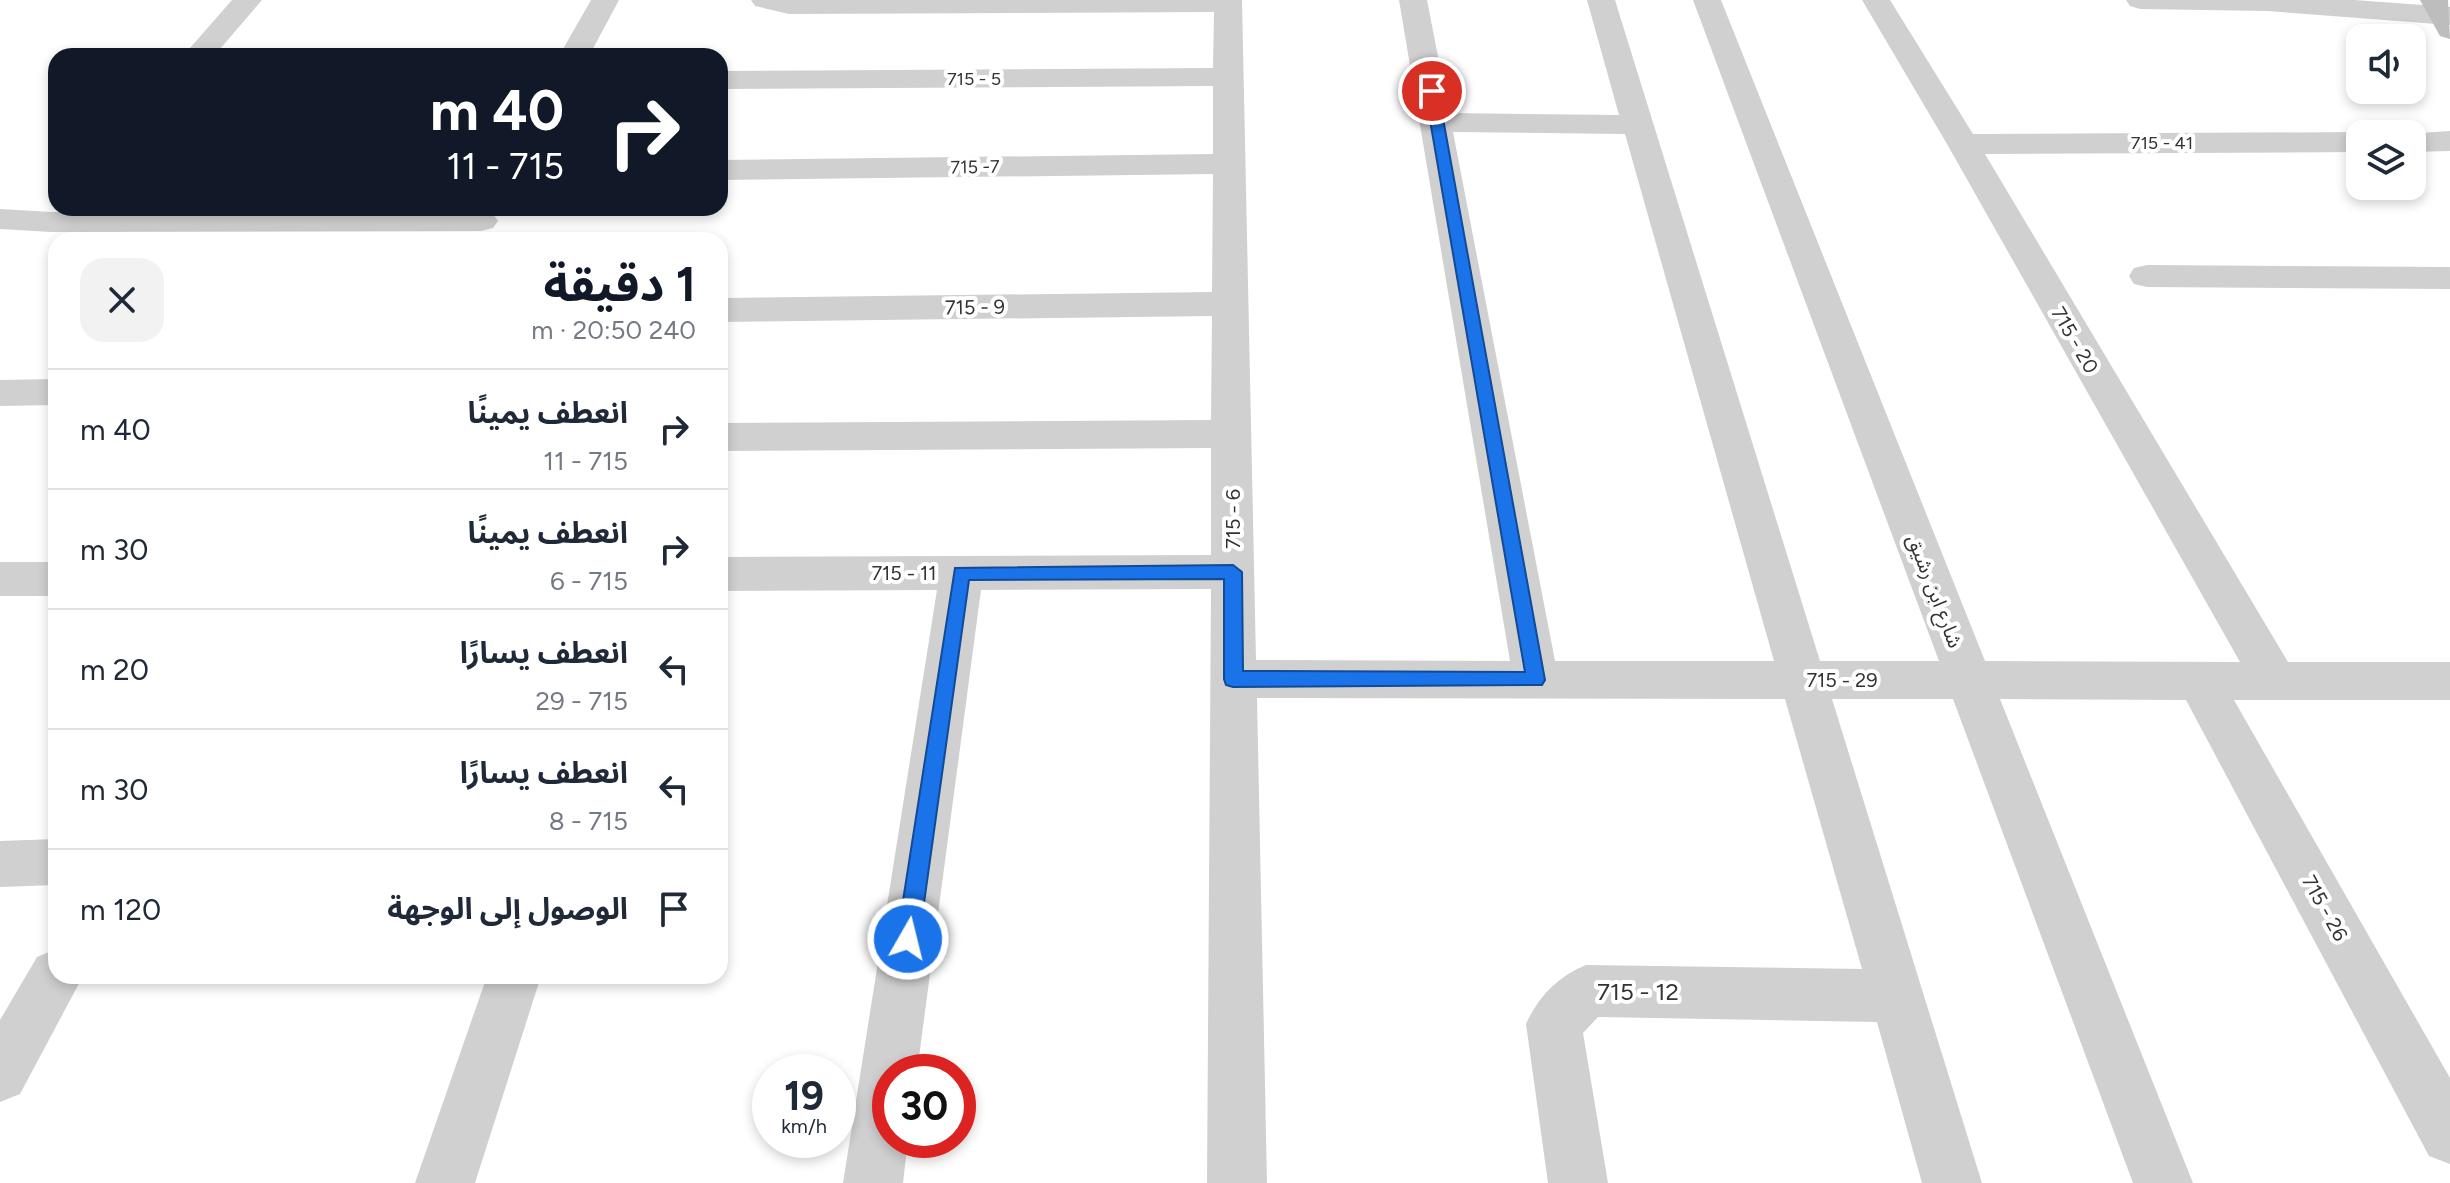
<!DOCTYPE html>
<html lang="ar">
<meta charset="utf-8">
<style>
body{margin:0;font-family:Figtree,"Noto Sans Arabic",sans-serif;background:#f2f2f3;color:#1f2937;direction:rtl;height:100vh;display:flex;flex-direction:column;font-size:30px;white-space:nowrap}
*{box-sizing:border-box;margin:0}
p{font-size:26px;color:#747a83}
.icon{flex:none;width:44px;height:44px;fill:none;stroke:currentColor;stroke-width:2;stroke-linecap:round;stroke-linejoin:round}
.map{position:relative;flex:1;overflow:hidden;direction:ltr}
.drawer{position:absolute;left:48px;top:232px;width:680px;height:752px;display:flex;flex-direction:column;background:#fff;border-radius:24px;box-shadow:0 4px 12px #0003;direction:rtl}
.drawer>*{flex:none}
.banner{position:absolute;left:48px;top:48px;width:680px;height:168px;border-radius:24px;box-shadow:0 4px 12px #0003;direction:rtl;background:#111827;color:#fff;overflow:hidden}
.controls{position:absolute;left:2346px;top:24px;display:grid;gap:16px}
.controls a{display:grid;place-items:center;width:80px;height:80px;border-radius:16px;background:#fff;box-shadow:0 4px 12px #0003;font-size:40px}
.speed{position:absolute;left:752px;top:1054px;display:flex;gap:16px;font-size:40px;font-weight:700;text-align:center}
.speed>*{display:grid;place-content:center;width:104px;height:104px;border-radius:50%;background:#fff;box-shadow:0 4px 12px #0003;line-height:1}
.speed small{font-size:20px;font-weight:400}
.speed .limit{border:12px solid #d22;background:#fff;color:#111}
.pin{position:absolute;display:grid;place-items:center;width:68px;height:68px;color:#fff;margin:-34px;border:4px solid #fff;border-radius:50%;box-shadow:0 2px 8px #0007}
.me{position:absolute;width:88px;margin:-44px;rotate:8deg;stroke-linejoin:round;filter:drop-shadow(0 0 6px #0008)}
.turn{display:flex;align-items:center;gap:28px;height:168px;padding:0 32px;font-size:36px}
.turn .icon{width:104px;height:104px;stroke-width:2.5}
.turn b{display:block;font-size:56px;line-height:68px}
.round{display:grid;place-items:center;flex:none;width:84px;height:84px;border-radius:24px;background:#f2f2f3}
.summary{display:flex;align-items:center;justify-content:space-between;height:136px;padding:0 32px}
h1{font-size:48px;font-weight:700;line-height:60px;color:#111827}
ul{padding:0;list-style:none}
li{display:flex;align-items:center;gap:24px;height:120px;padding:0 32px;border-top:2px solid #e0e1e3}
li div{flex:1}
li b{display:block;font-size:30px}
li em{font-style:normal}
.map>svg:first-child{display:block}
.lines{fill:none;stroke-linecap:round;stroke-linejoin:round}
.street{fill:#d0d0d0;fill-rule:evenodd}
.secondary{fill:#bdbdbd;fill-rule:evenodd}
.route{fill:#1a73e8;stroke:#114b97;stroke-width:2}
.labels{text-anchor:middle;stroke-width:8;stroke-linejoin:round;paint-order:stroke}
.far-street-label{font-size:18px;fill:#333;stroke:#fff}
.street-label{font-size:20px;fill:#333;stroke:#fff}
.near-street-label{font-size:24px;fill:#333;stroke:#fff}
</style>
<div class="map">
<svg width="2450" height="1183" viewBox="0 0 2450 1183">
<rect width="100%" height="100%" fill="#fff"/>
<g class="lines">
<g class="street">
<polygon points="232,0 262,0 214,56 183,56"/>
<polygon points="591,0 619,0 589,56 559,56"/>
<path d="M 751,0 L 1242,0 L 1256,660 L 1510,661 L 1399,0 L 1427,0 L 1449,113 L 1619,115 L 1587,0 L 1615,0 L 1820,661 L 1939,661 L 1693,0 L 1721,0 L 1985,661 L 2240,662 L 1947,144 L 1862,0 L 1890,0 L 1973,134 L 2360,132 L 2367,134 L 2360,134 L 2360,152 L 1985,154 L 2288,662 L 2450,662 L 2450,700 L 2234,700 L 2450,1078 L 2450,1164 L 2429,1156 L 2186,700 L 2000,699 L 2193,1183 L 2133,1183 L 1953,699 L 1832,699 L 1982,1183 L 1922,1183 L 1877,1022 L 1598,1017 L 1583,1033 L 1608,1183 L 1548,1183 L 1526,1024 C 1538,997 1558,976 1586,965 L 1862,969 L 1785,699 L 1257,698 L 1267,1183 L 1207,1183 L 1211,589 L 981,590 L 917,1072 L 890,1072 L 890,1140 L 908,1140 L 903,1183 L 843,1183 L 937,590 L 720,591 L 720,557 L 1211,555 L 1211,448 L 720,451 L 720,423 L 1211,420 L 1212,316 L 720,322 L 720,298 L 1212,292 L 1213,174 L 720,180 L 720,160 L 1213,154 L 1213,86 L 720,89 L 720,71 L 1213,68 L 1214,12 L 789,14 L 755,6 ZM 1453,132 L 1625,134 L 1774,661 L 1555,661 Z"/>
<polygon points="2126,0 2354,0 2450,7 2450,25 2267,11 2140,9 2130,6"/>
<polygon points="2450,131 2450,151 2412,152 2412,134 2405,134"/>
<polygon points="0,209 51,212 481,211 493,214 498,221 493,228 481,231 51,232 0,229"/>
<polygon points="2147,265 2450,267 2450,289 2147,287 2134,284 2129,276 2134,268"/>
<polygon points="56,379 56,405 0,406 0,380"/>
<rect x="0" y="562" width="56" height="34"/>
<polygon points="56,839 56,885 0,887 0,841"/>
<polygon points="56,949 56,976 83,976 20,1094 0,1102 0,1020 37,957"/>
<polygon points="487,976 541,976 475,1183 415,1183"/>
</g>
<polygon class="secondary" points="2420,0 2448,0 2450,39 2440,36"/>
</g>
<polygon class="route" points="1432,88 1438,91 1545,680 1542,685 1233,687 1226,685 1224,679 1224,579 969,580 919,939 916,946 908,949 900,946 897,939 955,568 1233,565 1242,572 1243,671 1525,672 1425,91"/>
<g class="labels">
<g class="far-street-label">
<text x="974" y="85">715 - 5</text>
<text x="2162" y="149">715 - 41</text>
<text transform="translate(975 167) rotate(-1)" y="6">715 -7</text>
</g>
<g class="street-label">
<text transform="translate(975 307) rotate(-1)" y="7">715 - 9</text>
<text transform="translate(2075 340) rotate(60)" y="7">715 - 20</text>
<text transform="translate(1233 519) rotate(-90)" y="7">715 - 6</text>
<text x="904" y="580">715 - 11</text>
<text transform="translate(1935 591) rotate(69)" y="7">شارع ابن رشيق</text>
<text x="1842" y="687">715 - 29</text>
<text transform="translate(2325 908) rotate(61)" y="7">715 - 26</text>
</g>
<g class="near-street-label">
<text x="1638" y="1000">715 - 12</text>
</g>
</g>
</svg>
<div class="controls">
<a><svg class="icon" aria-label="sound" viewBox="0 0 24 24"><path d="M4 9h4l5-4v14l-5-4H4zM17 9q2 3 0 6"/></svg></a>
<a><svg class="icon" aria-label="layers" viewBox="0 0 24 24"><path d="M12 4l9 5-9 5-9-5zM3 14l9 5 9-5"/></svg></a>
</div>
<div class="speed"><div>19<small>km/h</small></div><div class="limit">30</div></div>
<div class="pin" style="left:1432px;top:91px;background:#d93025"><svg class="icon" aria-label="arrive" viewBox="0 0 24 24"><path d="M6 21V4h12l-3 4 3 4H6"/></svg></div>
<svg class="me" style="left:908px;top:939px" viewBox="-20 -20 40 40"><circle r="17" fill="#1a73e8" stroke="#fff" stroke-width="3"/><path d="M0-11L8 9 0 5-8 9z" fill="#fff"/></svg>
<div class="banner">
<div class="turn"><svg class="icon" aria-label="right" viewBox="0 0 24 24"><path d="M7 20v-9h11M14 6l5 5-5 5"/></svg><div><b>40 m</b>715 - 11</div></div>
</div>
<section class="drawer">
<div class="summary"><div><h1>1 دقيقة</h1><p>240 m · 20:50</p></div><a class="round"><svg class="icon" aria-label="close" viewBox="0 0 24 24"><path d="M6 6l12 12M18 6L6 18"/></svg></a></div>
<ul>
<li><svg class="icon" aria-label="right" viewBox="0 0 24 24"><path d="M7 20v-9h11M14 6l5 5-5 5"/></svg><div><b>انعطف يمينًا</b><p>715 - 11</p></div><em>40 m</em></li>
<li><svg class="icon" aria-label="right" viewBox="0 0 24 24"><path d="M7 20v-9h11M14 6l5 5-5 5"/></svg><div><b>انعطف يمينًا</b><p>715 - 6</p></div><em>30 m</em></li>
<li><svg class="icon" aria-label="left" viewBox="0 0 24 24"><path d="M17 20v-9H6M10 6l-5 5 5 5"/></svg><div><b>انعطف يسارًا</b><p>715 - 29</p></div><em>20 m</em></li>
<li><svg class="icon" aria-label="left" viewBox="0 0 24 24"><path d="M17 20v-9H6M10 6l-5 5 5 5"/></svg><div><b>انعطف يسارًا</b><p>715 - 8</p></div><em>30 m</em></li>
<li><svg class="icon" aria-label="arrive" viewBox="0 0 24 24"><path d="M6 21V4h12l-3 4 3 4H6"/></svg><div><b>الوصول إلى الوجهة</b></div><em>120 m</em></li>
</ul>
</section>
</div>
